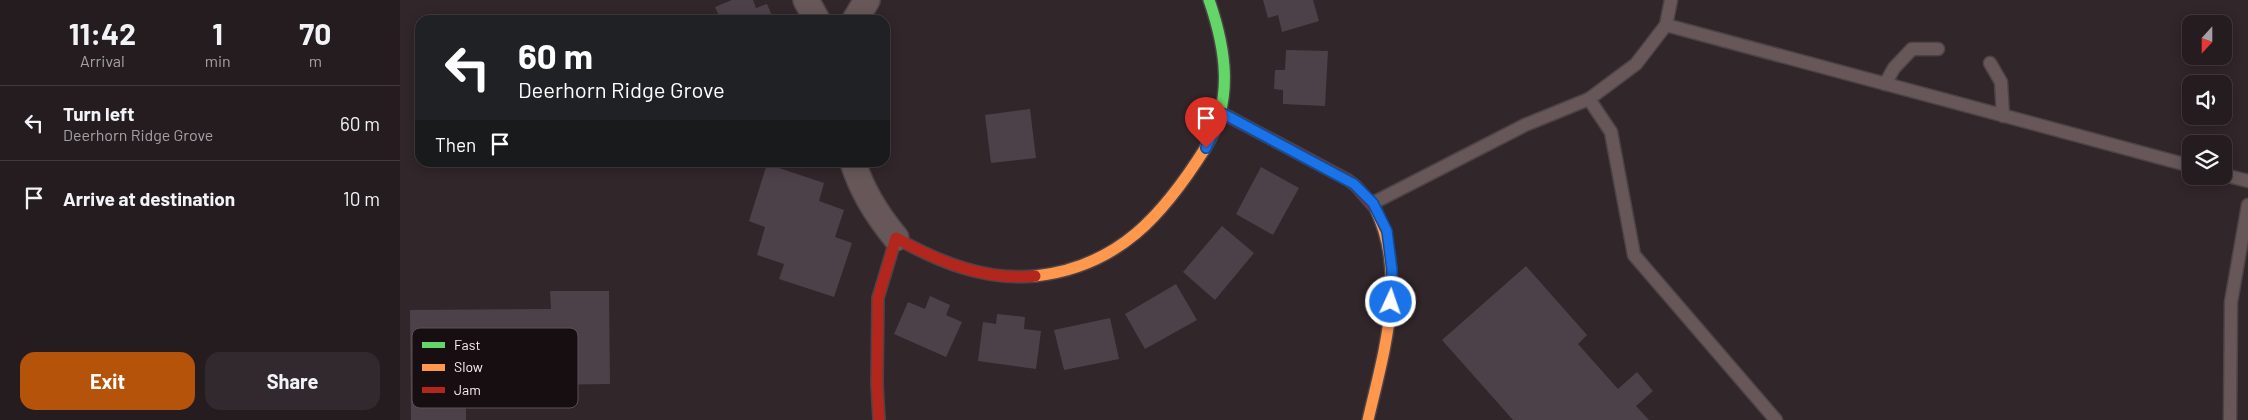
<!DOCTYPE html>
<style>
body{margin:0;font-family:Barlow,sans-serif;background:#31292d;color:#f1f3f6;height:100vh;display:flex;flex-direction:column;font-size:19px;white-space:nowrap}
*{box-sizing:border-box;margin:0}
p{font-size:16px;color:#a3a1a5}
.icon{flex:none;width:28px;height:28px;fill:none;stroke:currentColor;stroke-width:2;stroke-linecap:round;stroke-linejoin:round}
.map{position:relative;flex:1;overflow:hidden}
.side{display:flex;flex-direction:column;background:#251c20;width:400px}
.side>*{flex:none}
.top-card{position:absolute;left:15px;top:15px;width:475px;height:152px;border-radius:15px;box-shadow:0 2px 12px #0003,0 0 0 1px #423a3e;background:#202124;color:#fff;overflow:hidden}
.needle{width:32px;rotate:201deg}
.fabs{position:absolute;left:1782px;top:15px;display:grid;gap:10px}
.fabs a{display:grid;place-items:center;width:50px;height:50px;border-radius:10px;background:#251c20;box-shadow:0 2px 12px #0003,0 0 0 1px #423a3e;font-size:25px}
.pin{position:absolute;display:grid;place-items:center;width:42px;height:42px;color:#fff;margin:-51px -21px;border-radius:50% 50% 50% 0;rotate:-45deg;box-shadow:0 0 5px #0007}
.pin .icon{rotate:45deg}
.me{position:absolute;width:55px;margin:-28px;rotate:3deg;stroke-linejoin:round;filter:drop-shadow(0 0 4px #0008)}
.turn{display:flex;align-items:center;gap:18px;height:105px;padding:0 20px;font-size:22px}
.turn .icon{width:65px;height:65px;stroke-width:2.5}
.turn b{display:block;font-size:35px;line-height:42px}
.then{display:flex;align-items:center;height:48px;padding:0 20px;background:#0003;gap:10px;font-size:19px}
.eta{display:flex;justify-content:space-evenly;align-items:center;height:85px;text-align:center}
.eta b{font-size:30px;font-weight:700;line-height:35px}
.cta{display:flex;gap:10px;margin-top:auto;padding:10px 20px}
.cta a{flex:1;height:58px;border-radius:15px;background:#b45309;color:#fff;font-size:20px;font-weight:700;line-height:58px;text-align:center}
.cta a+a{background:#31292d;color:#f1f3f6}
ul{padding:0;list-style:none}
li{display:flex;align-items:center;gap:15px;height:75px;padding:0 20px;border-top:1px solid #423a3e}
li div{flex:1}
li b{display:block;font-size:19px}
li em{font-style:normal}
main{display:flex;flex:1;min-height:0}
.map>svg:first-child{display:block}
.building{fill:#4d4149}
.lines{fill:none;stroke-linecap:round;stroke-linejoin:round}
.lane-casing{stroke:#4d4347;stroke-width:15}
.street-casing{stroke:#4d4347;stroke-width:28}
.fast-casing{stroke:#4d4347;stroke-width:14}
.slow-casing{stroke:#4d4347;stroke-width:14}
.jam-casing{stroke:#4d4347;stroke-width:14}
.lane{stroke:#675759;stroke-width:12}
.street{stroke:#675759;stroke-width:25}
.fast{stroke:#63d668;stroke-width:11}
.slow{stroke:#ff974d;stroke-width:11}
.jam{stroke:#b3261e;stroke-width:11}
.route-casing{stroke:#114b97;stroke-width:12}
.route{stroke:#1a73e8;stroke-width:9}
.key{fill:#170e12;stroke:#5c5156;stroke-width:1}
.key-label{font-size:14px;fill:#fceef3}
</style>
<main>
<section class="side">
<div class="eta">
<div><b>11:42</b><p>Arrival</p></div>
<div><b>1</b><p>min</p></div>
<div><b>70</b><p>m</p></div>
</div>
<ul>
<li><svg class="icon" aria-label="left" viewBox="0 0 24 24"><path d="M17 20v-9H6M10 6l-5 5 5 5"/></svg><div><b>Turn left</b><p>Deerhorn Ridge Grove</p></div><em>60 m</em></li>
<li><svg class="icon" aria-label="arrive" viewBox="0 0 24 24"><path d="M6 21V4h12l-3 4 3 4H6"/></svg><div><b>Arrive at destination</b></div><em>10 m</em></li>
</ul>
<div class="cta"><a>Exit</a><a>Share</a></div>
</section>
<div class="map">
<svg width="1848" height="420" viewBox="0 0 1848 420">
<rect width="100%" height="100%" fill="#31262a"/>
<g class="building">
<polygon points="332,0 353,0 356,8 367,4 374,20 321,20 315,7"/>
<polygon points="863,0 913,0 919,21 882,32 878,15 868,18"/>
<polygon points="886,50 928,51 925,106 883,104 883,90 874,89 875,70 885,70"/>
<polygon points="630,109 636,158 591,163 585,115"/>
<polygon points="367,164 424,183 419,201 444,210 435,237 452,243 434,297 379,279 384,264 357,255 365,227 349,221"/>
<polygon points="861,167 899,188 873,235 836,214"/>
<polygon points="822,226 854,253 815,300 783,272"/>
<polygon points="1126,266 1187,335 1178,344 1218,389 1237,372 1253,391 1236,406 1249,420 1113,420 1042,340"/>
<polygon points="776,284 797,320 745,349 725,314"/>
<polygon points="150,291 209,291 210,384 134,385 134,365 66,366 66,420 11,420 10,310 151,309"/>
<polygon points="530,296 550,305 546,315 562,322 546,357 494,334 508,302 525,309"/>
<polygon points="597,314 625,317 624,329 641,331 636,369 578,361 583,322 596,324"/>
<polygon points="710,318 719,359 664,370 654,330"/>
</g>
<g class="lines">
<defs>
<g id="lane">
<polyline points="1266,25 1791,166"/>
<polyline points="1590,63 1601,82 1603,116"/>
<polyline points="1485,84 1494,68 1512,49 1538,49"/>
<polyline points="1189,99 1236,64 1266,25 1271,0"/>
<polyline points="1824,175 1848,181"/>
<polyline points="973,203 1125,125 1189,99 1211,132 1234,255 1376,420"/>
<polyline points="1830,420 1831,302 1848,205"/>
</g>
<g id="street">
<polyline points="406,0 417,20"/>
<polyline points="455,20 467,0"/>
<path d="M 453,162 C 462,192 477,215 496,238"/>
</g>
<path id="fast" d="M 806,147 C 834,100 826,49 809,0"/>
<g id="slow">
<path d="M 635,276 C 719,267 764,214 806,147"/>
<path d="M 968,420 C 984,351 1008,276 975,208"/>
</g>
<g id="jam">
<polyline points="822,113 948,180 956,186 975,208"/>
<path d="M 479,420 L 477,384 L 478,298 L 496,238 C 539,262 585,281 635,276"/>
</g>
</defs>
<use href="#lane" class="lane-casing"/>
<use href="#street" class="street-casing"/>
<use href="#fast" class="fast-casing"/>
<use href="#slow" class="slow-casing"/>
<use href="#jam" class="jam-casing"/>
<use href="#lane" class="lane"/>
<use href="#street" class="street"/>
<use href="#fast" class="fast"/>
<use href="#slow" class="slow"/>
<use href="#jam" class="jam"/>
</g>
<g class="lines">
<defs>
<polyline id="route" points="806,148 822,113 954,184 973,203 987,231 992,270 991,302"/>
</defs>
<use href="#route" class="route-casing"/>
<use href="#route" class="route"/>
</g>
<rect x="12" y="328" width="166" height="80" rx="8" class="key"/>
<rect x="22" y="342" width="23" height="6" fill="#63d668"/>
<rect x="22" y="364" width="23" height="7" fill="#ff974d"/>
<rect x="22" y="387" width="23" height="6" fill="#b3261e"/>
<g class="key-label">
<text x="54" y="350">Fast</text>
<text x="54" y="372">Slow</text>
<text x="54" y="395">Jam</text>
</g>
</svg>
<div class="fabs">
<a><svg class="needle" viewBox="-14 -14 28 28"><path d="M0-13l5 13h-10z" fill="#e53935"/><path d="M0 13l5-13h-10z" fill="#a3a1a5"/></svg></a>
<a><svg class="icon" aria-label="sound" viewBox="0 0 24 24"><path d="M4 9h4l5-4v14l-5-4H4zM17 9q2 3 0 6"/></svg></a>
<a><svg class="icon" aria-label="layers" viewBox="0 0 24 24"><path d="M12 4l9 5-9 5-9-5zM3 14l9 5 9-5"/></svg></a>
</div>
<div class="pin" style="left:806px;top:148px;background:#d93025"><svg class="icon" aria-label="arrive" viewBox="0 0 24 24"><path d="M6 21V4h12l-3 4 3 4H6"/></svg></div>
<svg class="me" style="left:991px;top:302px" viewBox="-20 -20 40 40"><circle r="17" fill="#1a73e8" stroke="#fff" stroke-width="3"/><path d="M0-11L8 9 0 5-8 9z" fill="#fff"/></svg>
<div class="top-card">
<div class="turn"><svg class="icon" aria-label="left" viewBox="0 0 24 24"><path d="M17 20v-9H6M10 6l-5 5 5 5"/></svg><div><b>60 m</b>Deerhorn Ridge Grove</div></div>
<div class="then">Then<svg class="icon" aria-label="arrive" viewBox="0 0 24 24"><path d="M6 21V4h12l-3 4 3 4H6"/></svg></div>
</div>
</div>
</main>
